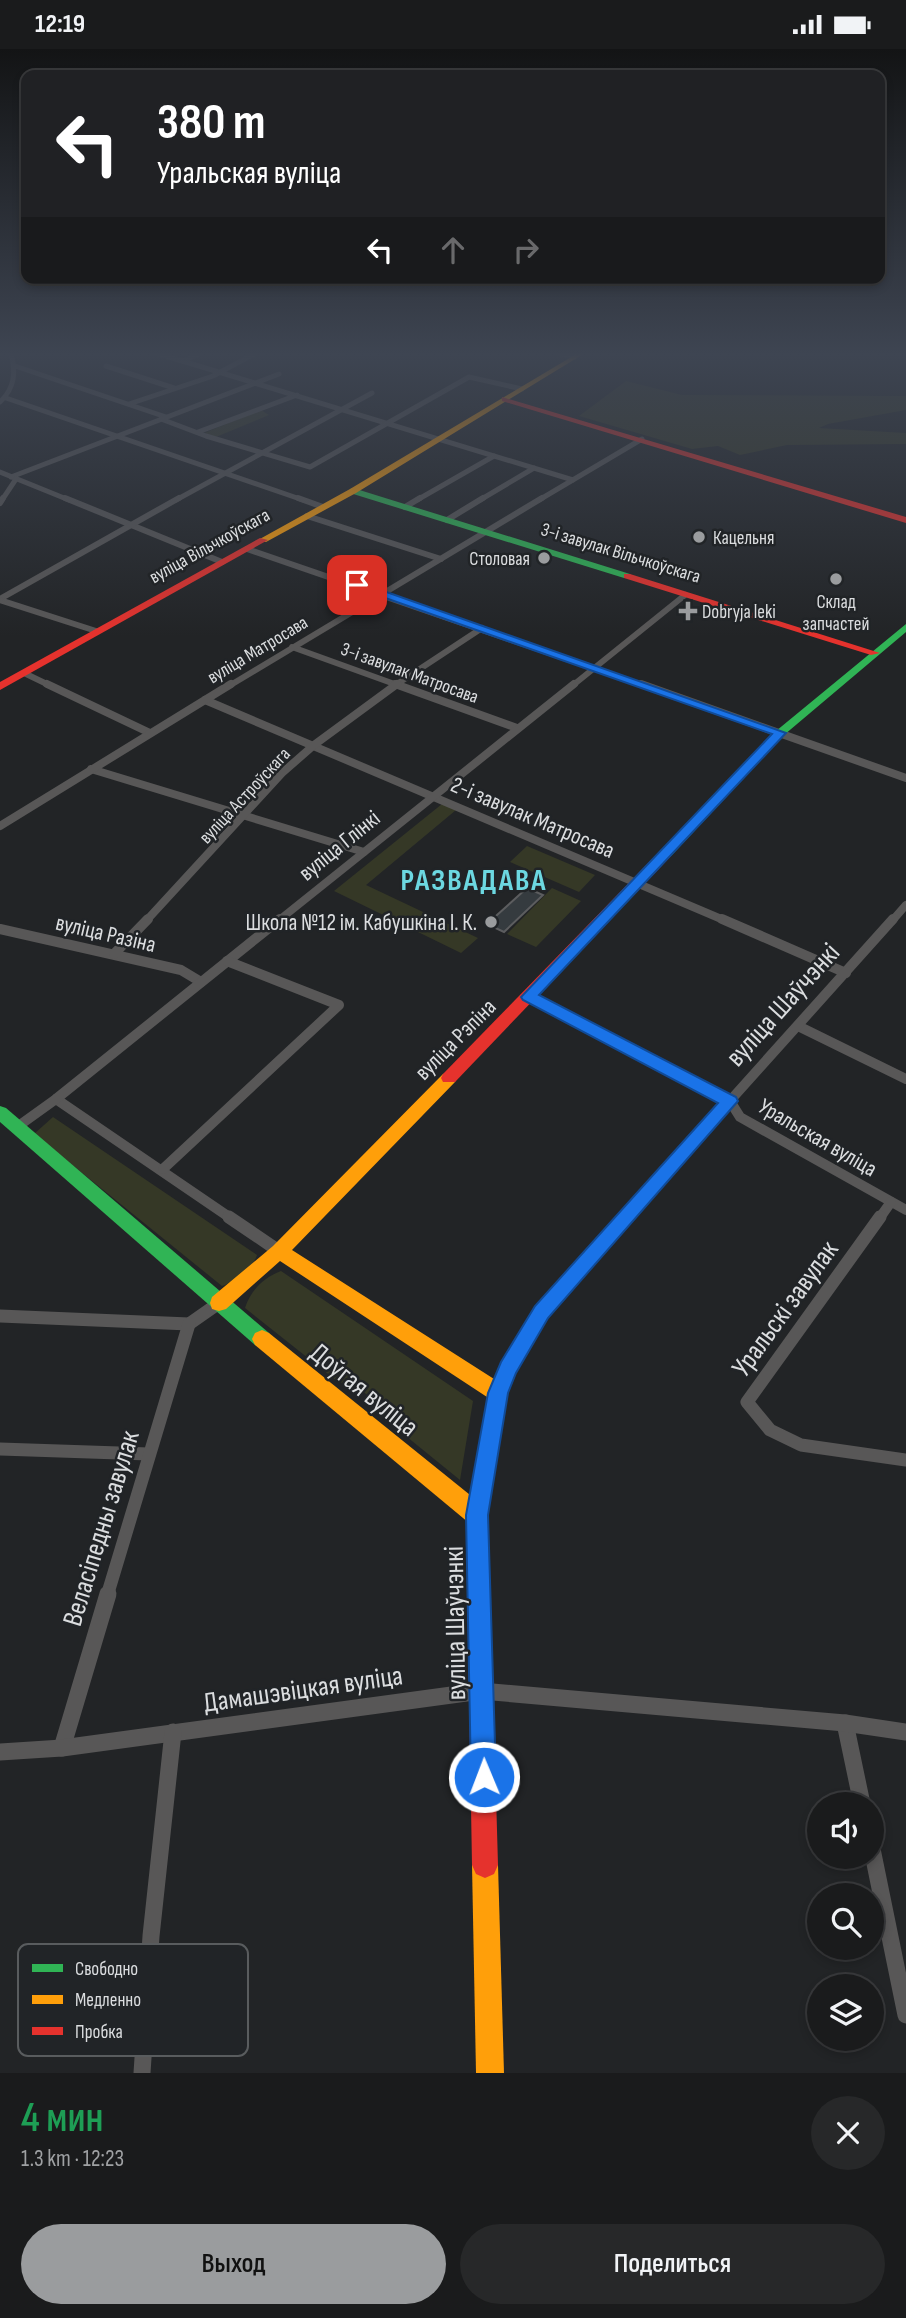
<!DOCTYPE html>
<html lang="ru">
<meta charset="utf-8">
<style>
body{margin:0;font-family:"Sofia Sans Condensed",sans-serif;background:#272829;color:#f1f3f6;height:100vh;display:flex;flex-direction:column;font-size:26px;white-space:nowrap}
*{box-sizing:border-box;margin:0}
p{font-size:23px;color:#9fa1a3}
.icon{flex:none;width:38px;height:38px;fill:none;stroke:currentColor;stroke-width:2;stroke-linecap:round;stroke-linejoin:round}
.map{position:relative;height:2024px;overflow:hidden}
.side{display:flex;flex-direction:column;background:#1a1b1c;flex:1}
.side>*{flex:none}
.top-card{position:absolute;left:21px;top:21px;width:864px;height:214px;border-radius:14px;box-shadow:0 4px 10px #0003,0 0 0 2px #38393b;background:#202124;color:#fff;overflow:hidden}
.tools{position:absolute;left:807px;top:1743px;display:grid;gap:14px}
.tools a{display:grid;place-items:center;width:77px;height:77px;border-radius:50%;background:#1a1b1c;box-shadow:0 4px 10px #0003,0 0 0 2px #38393b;font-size:35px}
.pin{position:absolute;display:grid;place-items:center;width:60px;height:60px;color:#fff;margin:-30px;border-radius:14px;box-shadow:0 4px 10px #0006}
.me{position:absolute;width:77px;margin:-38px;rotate:359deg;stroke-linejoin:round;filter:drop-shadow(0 0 5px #0008)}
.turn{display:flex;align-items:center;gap:24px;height:147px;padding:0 21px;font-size:32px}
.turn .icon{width:91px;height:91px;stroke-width:2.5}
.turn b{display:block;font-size:49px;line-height:60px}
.lanes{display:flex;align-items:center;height:66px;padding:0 21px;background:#0003;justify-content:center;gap:35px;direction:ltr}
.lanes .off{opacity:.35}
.round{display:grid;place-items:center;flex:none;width:74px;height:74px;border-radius:37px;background:#272829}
.headline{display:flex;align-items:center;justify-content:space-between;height:119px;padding:0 21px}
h1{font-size:42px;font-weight:600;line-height:52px;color:#1e9e55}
.button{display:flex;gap:14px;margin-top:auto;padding:14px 21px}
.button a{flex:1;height:80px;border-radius:42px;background:#9a9c9e;color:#111;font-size:28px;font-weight:600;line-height:80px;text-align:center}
.button a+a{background:#272829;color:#f1f3f6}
.status{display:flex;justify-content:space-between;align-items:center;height:49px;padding:0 35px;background:#1a1b1c;direction:ltr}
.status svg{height:19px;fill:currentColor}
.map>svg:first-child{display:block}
.green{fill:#353826}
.building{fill:#353b3f;stroke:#5c5d5f;stroke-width:2}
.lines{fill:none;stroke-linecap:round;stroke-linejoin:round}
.street-far5{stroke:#585757;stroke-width:5}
.street-far4{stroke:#585757;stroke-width:6}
.street-far3{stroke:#585757;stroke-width:8}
.street-far2{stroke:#585757;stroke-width:10}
.street-far1{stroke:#585757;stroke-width:13}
.street{stroke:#585757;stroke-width:17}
.fast{fill:#30b455;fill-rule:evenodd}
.slow{fill:#ff9f0a;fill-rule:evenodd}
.jam{fill:#e5322d;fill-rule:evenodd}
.route{fill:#1a73e8;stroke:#114b97;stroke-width:2}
.poi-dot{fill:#9a9c9e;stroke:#212427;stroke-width:2.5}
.labels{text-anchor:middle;stroke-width:5;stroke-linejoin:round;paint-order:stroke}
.far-poi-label{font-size:19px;fill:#dbdddf;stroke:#212427;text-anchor:start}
.far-street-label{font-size:19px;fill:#dbdddf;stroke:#212427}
.street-label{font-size:23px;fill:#dbdddf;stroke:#212427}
.poi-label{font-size:23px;fill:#dbdddf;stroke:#212427;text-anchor:end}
.near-street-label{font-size:28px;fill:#dbdddf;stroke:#212427}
.district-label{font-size:30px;font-weight:bold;letter-spacing:2px;fill:#6cd8e1;stroke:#212427}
.key{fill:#212427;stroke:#595c5e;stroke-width:2}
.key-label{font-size:19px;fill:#dbdddf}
</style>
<div class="status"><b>12:19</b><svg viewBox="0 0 49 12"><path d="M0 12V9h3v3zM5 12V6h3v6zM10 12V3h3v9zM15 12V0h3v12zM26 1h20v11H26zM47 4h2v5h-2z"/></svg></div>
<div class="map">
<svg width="906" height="2024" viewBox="0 0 906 2024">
<rect width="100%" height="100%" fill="#222426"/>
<g class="green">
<polygon points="626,332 682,346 906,347 906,361 828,375 819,379 906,384 906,395 787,396 740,406 718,397 692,400 579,367"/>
<polygon points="261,361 269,366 216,388 204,384"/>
<polygon points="442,755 456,761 366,836 478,889 461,904 334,842"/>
<polygon points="527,797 595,826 579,843 510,813"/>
<polygon points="552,839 581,852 536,898 507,885"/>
<path d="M 53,1068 L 257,1206 C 253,1219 234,1233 222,1237 L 34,1085 Z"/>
<path d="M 281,1222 L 473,1352 L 460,1431 L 396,1379 L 385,1358 L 359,1340 L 337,1332 L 245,1259 C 251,1241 263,1229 281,1222 Z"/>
</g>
<polygon class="building" points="527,839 543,846 504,883 487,875"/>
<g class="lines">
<g class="street-far5">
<polyline points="156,304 573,431"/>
<polyline points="557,304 575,308"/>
<polyline points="183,312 201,304"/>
<polyline points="15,317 166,368"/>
<polyline points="106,317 174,339"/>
<polyline points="6,349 303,451"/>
<path d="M 0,353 C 15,339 16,323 11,304"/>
<polyline points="129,355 213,327 256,304"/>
<polyline points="161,370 206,387 310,418 469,328 522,340"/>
<polyline points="198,383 297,346"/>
<polyline points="0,423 69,451"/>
<polyline points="11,428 279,325"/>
<polyline points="2,451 16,430"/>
<polyline points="176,451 372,344"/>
<polyline points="417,451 494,407"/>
<polyline points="480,451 534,419"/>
<polyline points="539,451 642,390"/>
</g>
<g class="street-far4">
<polyline points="65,449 222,513"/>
<polyline points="298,449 323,458"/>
<polyline points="0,454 3,449"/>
<polyline points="405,458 420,449"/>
<polyline points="307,467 441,510"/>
<polyline points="447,471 483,449"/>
<polyline points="247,500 645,637"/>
<polyline points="0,550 179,449"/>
<polyline points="0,551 96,582"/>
<polyline points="292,598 400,637"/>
<polyline points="24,624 51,637"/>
<polyline points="229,637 542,449"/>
<polyline points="394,637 482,579"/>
<polyline points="572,637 685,546"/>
</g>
<g class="street-far3">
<polyline points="47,635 150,684"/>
<polyline points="395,635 517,679"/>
<polyline points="641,635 906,729"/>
<polyline points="205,651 726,872"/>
<polyline points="91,720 364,803"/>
<polyline points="0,777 231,635"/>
<polyline points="146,872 282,724 314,696 397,635"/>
<polyline points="278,872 574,635"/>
<polyline points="892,872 906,856"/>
</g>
<g class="street-far2">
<polyline points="722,870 846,924"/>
<polyline points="0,880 181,921 201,933"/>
<polyline points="114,905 148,870"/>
<polyline points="529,948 730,1052 740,1068 906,1161"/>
<polyline points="798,977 906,1030"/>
<polyline points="56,1050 232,1170"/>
<polyline points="17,1078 56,1050 280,870"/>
<polyline points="163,1120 339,956 227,912"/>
<polyline points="624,1170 893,870"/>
<polyline points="879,1170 891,1153"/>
</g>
<g class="street-far1">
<polyline points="229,1168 279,1202"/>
<polyline points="880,1168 747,1353 770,1381 801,1396 906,1411"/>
<polyline points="0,1267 189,1275 219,1254"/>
<polyline points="498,1344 508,1319 541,1263 626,1168"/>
<polyline points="0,1400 149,1405"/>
<polyline points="107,1547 189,1275"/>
</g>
<g class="street">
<polyline points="845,1674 862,1755"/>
<polyline points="62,1699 108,1545"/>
<polyline points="0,1703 62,1699 481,1642 845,1674 906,1683"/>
<polyline points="872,1800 906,1966"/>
<polyline points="142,2024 151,1887 173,1683"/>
</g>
<g class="fast">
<polygon points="353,439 630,525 632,527 624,529 350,444 350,440"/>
<polygon points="906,575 906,583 784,686 671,807 661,807 661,801 776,682"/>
<polygon points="0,1057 6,1059 269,1284 272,1290 269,1296 262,1299 255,1296 0,1073"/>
</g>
<g class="slow">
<polygon points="578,304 585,304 356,444 266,493 258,491 350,440"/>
<polygon points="449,1023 455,1025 457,1029 455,1033 292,1201 505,1337 508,1344 496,1412 493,1419 486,1422 479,1419 476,1412 487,1348 280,1212 226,1260 219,1262 212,1260 210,1254 212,1248 273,1197 443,1025"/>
<polygon points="262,1281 269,1284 485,1458 488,1466 485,1474 477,1477 469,1474 255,1296 252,1290 255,1284"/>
<polygon points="485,1803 494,1807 498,1816 504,2024 476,2024 472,1816 476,1807"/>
</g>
<g class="jam">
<polygon points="502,348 906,468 906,474 502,352"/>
<polygon points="260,489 268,491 0,641 0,633"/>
<polygon points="624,525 630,525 880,604 871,606 624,529"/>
<polygon points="666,800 671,801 671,807 455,1033 443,1033 441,1029 443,1025 661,801"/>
<polygon points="486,1402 493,1405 496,1412 488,1466 498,1816 494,1825 485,1829 476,1825 472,1816 466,1466 476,1412 479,1405"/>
</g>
</g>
<linearGradient id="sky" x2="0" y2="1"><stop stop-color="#131415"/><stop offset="0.52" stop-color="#3e4552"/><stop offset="1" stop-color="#3e4552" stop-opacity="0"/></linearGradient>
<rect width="906" height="587" fill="url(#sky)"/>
<polygon class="route" points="354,534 361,534 786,684 539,946 736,1048 738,1052 548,1269 516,1324 508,1344 488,1466 496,1728 492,1737 484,1741 475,1737 471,1728 466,1466 488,1344 501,1313 535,1257 718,1054 523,951 521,948 772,685 354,538"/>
<g class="poi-dot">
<circle cx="699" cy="488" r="7"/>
<circle cx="544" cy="509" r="7"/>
<circle cx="836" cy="530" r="7"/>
<path d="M684.5 551.5h7v7h7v7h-7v7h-7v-7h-7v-7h7z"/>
<circle cx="491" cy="873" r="7"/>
</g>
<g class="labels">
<g class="far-poi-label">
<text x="713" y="495">Кацельня</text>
<text x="530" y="516" text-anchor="end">Столовая</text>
<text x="836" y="559" text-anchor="middle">Склад<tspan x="836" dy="22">запчастей</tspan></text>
<text x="702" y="569">Dobryja leki</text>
</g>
<g class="far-street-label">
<text transform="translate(209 496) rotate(-29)" y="7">вуліца Вільчкоўскага</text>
<text transform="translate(621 503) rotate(17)" y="7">3-і завулак Вільчкоўскага</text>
<text transform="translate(257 600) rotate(-31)" y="7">вуліца Матросава</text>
<text transform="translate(410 623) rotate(20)" y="7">3-і завулак Матросава</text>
<text transform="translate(244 746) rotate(-47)" y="7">вуліца Астроўскага</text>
</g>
<g class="street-label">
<text transform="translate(533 768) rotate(23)" y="8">2-і завулак Матросава</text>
<text transform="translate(339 796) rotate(-39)" y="8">вуліца Глінкі</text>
<text transform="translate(106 884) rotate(13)" y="8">вуліца Разіна</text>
<text transform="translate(455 990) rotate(-45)" y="8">вуліца Рэпіна</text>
<text transform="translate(818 1088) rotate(30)" y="8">Уральская вуліца</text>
</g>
<g class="poi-label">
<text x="477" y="881">Школа №12 ім. Кабушкіна І. К.</text>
</g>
<g class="near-street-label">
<text transform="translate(782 955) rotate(-48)" y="10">вуліца Шаўчэнкі</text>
<text transform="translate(784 1259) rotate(-54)" y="10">Уральскі завулак</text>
<text transform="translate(365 1340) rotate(39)" y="10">Доўгая вуліца</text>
<text transform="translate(100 1479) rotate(-73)" y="10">Веласіпедны завулак</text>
<text transform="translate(454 1574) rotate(-91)" y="10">вуліца Шаўчэнкі</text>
<text transform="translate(303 1639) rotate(-8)" y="10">Дамашэвіцкая вуліца</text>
</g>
<g class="district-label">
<text x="474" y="841">РАЗВАДАВА</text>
</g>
</g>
<rect x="18" y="1895" width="230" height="112" rx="10" class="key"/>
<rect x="32" y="1915" width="31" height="8" fill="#30b455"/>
<rect x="32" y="1946" width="31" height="9" fill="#ff9f0a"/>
<rect x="32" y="1978" width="31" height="8" fill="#e5322d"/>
<g class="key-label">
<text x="75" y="1926">Свободно</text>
<text x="75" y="1957">Медленно</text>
<text x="75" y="1989">Пробка</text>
</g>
</svg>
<div class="tools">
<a><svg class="icon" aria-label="sound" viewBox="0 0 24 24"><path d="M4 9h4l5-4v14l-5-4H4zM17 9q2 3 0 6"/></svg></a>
<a><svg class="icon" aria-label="search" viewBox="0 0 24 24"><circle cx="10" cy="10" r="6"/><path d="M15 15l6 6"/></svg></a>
<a><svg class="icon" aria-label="layers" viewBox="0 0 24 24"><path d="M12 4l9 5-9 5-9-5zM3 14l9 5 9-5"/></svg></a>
</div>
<div class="pin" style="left:357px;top:536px;background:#d93025"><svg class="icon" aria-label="arrive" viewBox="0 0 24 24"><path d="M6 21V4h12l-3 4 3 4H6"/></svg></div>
<svg class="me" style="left:484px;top:1728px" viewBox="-20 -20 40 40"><circle r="17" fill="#1a73e8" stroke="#fff" stroke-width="3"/><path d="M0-11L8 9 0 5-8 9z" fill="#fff"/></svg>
<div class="top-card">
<div class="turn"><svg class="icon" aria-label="left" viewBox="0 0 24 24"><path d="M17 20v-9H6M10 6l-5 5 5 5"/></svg><div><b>380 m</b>Уральская вуліца</div></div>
<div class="lanes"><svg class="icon" aria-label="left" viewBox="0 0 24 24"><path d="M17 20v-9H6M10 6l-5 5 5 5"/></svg><svg class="icon off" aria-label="ahead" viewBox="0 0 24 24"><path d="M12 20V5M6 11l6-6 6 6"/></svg><svg class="icon off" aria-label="right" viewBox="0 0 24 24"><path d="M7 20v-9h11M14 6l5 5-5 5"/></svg></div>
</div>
</div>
<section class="side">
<div class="headline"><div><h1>4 мин</h1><p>1.3 km · 12:23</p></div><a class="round"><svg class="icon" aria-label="close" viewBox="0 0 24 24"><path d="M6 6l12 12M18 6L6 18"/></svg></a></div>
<div class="button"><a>Выход</a><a>Поделиться</a></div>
</section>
